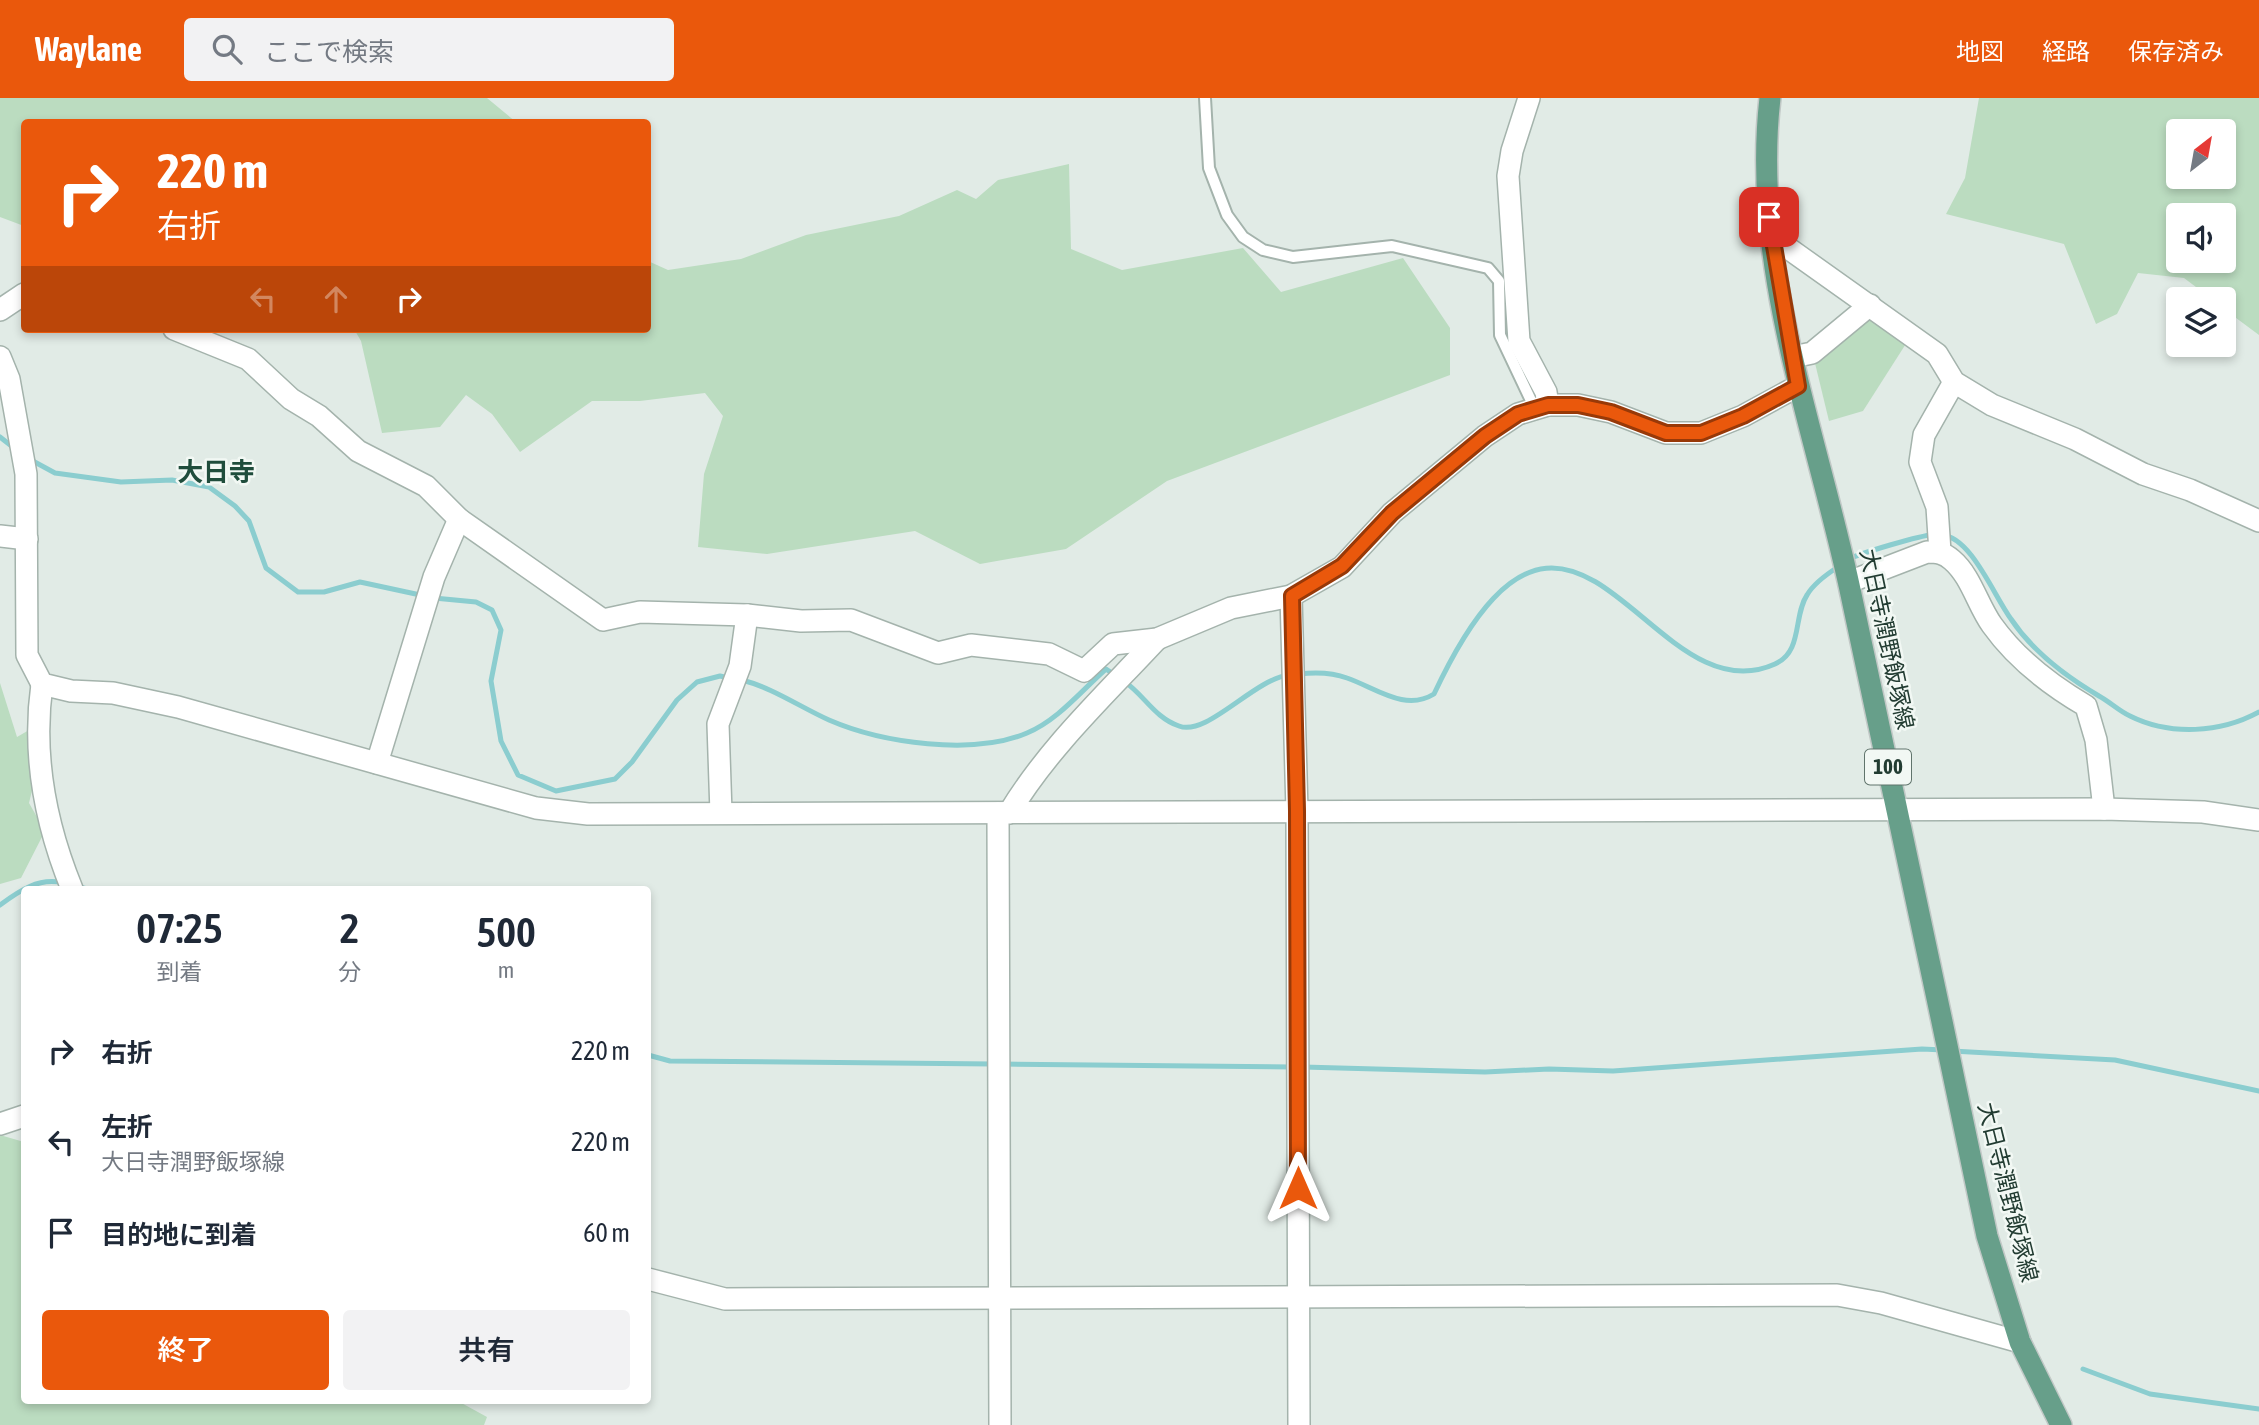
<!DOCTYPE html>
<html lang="ja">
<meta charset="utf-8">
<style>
body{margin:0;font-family:"Asap Condensed","Noto Sans JP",sans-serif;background:#f2f2f3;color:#1f2937;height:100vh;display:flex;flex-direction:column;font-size:26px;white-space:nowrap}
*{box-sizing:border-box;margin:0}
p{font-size:23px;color:#747a83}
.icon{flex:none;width:38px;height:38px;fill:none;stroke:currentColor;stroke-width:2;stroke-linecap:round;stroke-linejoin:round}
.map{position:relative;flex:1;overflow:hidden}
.drawer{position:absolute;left:21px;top:788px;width:630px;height:518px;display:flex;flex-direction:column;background:#fff;border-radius:7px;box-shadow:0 4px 10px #0003}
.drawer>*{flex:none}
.guide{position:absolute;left:21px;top:21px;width:630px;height:214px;border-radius:7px;box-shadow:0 4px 10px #0003;background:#ea580c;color:#fff;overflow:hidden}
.needle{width:46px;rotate:31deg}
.controls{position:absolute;left:2166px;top:21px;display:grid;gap:14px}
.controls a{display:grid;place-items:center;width:70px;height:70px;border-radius:7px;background:#fff;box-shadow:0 4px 10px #0003;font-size:35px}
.pin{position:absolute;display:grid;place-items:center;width:60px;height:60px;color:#fff;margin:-30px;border-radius:14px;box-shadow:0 4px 10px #0006}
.me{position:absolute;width:77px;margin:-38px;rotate:0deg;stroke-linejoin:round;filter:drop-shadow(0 0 5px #0008)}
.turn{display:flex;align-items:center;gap:24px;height:147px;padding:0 21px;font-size:32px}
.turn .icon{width:91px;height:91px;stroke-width:2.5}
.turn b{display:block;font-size:49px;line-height:60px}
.lanes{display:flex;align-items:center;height:66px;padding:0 21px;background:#0003;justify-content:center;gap:35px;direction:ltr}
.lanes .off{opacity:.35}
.eta{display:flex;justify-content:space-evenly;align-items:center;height:119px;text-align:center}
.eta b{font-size:42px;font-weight:600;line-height:49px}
.primary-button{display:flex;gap:14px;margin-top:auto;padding:14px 21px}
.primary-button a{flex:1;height:80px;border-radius:7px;background:#ea580c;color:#fff;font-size:28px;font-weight:600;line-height:80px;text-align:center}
.primary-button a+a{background:#f2f2f3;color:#1f2937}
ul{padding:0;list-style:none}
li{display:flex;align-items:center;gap:21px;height:91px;padding:0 21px}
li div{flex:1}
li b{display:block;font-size:26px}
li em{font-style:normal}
header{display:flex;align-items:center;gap:42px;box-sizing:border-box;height:98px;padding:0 35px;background:#ea580c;color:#fff}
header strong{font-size:33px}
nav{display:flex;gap:38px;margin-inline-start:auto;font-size:24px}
.search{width:490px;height:63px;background:#f2f2f3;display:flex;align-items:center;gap:18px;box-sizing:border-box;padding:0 24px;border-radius:7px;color:#747a83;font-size:26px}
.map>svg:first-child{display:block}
.green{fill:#bbdcc0;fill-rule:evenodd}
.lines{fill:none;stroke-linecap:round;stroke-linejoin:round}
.stream{stroke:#8bcdcf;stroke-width:5}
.service-casing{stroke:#a4b3ac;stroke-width:14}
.minor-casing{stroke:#a4b3ac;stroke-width:24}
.tertiary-casing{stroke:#a4b3ac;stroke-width:24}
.primary-casing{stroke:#c1c8c6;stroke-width:24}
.service{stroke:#fff;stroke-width:10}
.minor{stroke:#fff;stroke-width:21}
.tertiary{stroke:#fff;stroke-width:21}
.primary{stroke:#679f8a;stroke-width:21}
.route-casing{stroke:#983908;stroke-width:18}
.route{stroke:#ea580c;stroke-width:12}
.labels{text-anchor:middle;stroke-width:5;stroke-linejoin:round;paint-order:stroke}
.shield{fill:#f2f8f4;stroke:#60746c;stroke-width:2}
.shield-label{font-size:21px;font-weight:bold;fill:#223c32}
.street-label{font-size:23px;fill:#223c32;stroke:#f2f8f4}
.quarter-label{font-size:26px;font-weight:bold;fill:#1f4d3c;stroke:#f2f8f4}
</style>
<header>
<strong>Waylane</strong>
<div class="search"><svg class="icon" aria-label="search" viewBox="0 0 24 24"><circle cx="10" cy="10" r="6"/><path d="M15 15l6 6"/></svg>ここで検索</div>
<nav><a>地図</a><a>経路</a><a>保存済み</a></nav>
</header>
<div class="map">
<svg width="2259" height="1327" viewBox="0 0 2259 1327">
<rect width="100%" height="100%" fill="#e1ebe6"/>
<g class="green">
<polygon points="0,0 487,0 516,24 24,24 24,128 0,119"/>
<path d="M 1979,0 L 2259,0 L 2259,237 L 2224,211 L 2224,201 L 2212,201 L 2184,180 L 2138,175 L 2117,216 L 2096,226 L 2064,146 L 1946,116 L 1965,80 ZM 2224,33 L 2224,79 L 2179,79 L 2179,33 ZM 2179,117 L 2224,117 L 2224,163 L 2179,163 Z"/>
<polygon points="1069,66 1071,151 1122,172 1243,150 1281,194 1403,160 1450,230 1450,277 1167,383 1066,451 980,466 915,433 767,456 698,449 704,376 723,318 705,295 640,303 592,303 520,354 492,316 466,297 440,329 382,335 361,243 354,231 648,231 648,163 668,172 741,161 806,137 899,118 957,92 976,101 998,82"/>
<polygon points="1868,217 1909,241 1863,313 1829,323 1814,261"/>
<polygon points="0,585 17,639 36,628 29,664 36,676 29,705 45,733 21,780 0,786"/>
<polygon points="0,1037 24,1044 24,1302 456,1302 487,1319 484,1327 0,1327"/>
</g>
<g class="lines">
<g class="stream">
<polyline points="0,339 14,350"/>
<polyline points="31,362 55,375 121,384 172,382 209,389 235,408 249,423 266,470 298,494 324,494 360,484 425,498"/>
<path d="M 1942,437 C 1971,439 1994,498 2011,521 C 2033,554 2065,578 2099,598 C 2110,604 2119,613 2130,618 C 2170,638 2221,635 2259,614"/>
<path d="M 1849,461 C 1858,456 1924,436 1933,437"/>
<polyline points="434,500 476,504 492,512 501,532 491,583 501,643 518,677 556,693 615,681 632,664 677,602 697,584 720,578 729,580"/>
<path d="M 1299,576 C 1316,574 1331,574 1347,580 C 1376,590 1405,614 1434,596 C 1572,301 1647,624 1775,566 C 1803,554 1793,518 1807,497 C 1814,485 1827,476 1838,469"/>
<path d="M 742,582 C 773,590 800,609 829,622 C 882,645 973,658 1027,635 C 1058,622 1081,593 1106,571 L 1116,578"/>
<path d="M 1125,584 C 1144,597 1155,620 1179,628 C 1207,639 1254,581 1289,577"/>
<polyline points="76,788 87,791"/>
<path d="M 0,807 C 19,793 39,779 63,785"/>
<polyline points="1952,953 2115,962 2259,993"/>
<polyline points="648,957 670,963 993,966"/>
<polyline points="1003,966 1293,969"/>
<polyline points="1303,969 1485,974 1549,971 1613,973 1922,951 1943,952"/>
<polyline points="2083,1271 2150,1296 2259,1311"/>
</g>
<defs>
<polyline id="service" points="1205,0 1209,70 1227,117 1243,139 1263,152 1293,159 1392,148 1488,170 1499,183 1500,237 1535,311"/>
<g id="minor">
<polyline points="1529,0 1512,53 1508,78 1519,243 1546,294 1548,307"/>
<polyline points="1771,138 1937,256 1954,284 1992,307 2075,341 2143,376 2190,392 2259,423"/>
<polyline points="0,212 24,196"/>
<polyline points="174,231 248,261 291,301 319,318 358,353 426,388 459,421 603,522 640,514 747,517 801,523 851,522 938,555 971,547 1049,556 1084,573 1113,546 1157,541 1231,510 1291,498 1342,469 1392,415 1485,338 1518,316 1548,307 1578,307 1611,314 1666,335 1701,335 1743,318 1798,288"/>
<polyline points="1793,259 1812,255 1870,207"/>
<polyline points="1940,454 1937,409 1920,364 1924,337 1954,284"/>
<path d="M 1849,484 L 1927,454 C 1938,454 1944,455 1952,462 C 1971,478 1978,508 1992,527 C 2017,562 2050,587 2086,608 L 2096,642 L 2104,711"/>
<polyline points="1291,498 1297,713 1299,1327"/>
<path d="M 42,586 C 32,657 45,725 72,791"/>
<polyline points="377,665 434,479 459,421"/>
<polyline points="721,715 718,626 740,568 747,517"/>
<polyline points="998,715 1000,1327"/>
<path d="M 1009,715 C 1048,650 1106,596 1157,541"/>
<polyline points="0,1026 24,1018"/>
<polyline points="648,1181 725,1201 1837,1197 1881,1205 2020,1244"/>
</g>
<g id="tertiary">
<polyline points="0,259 9,281 26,376 27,557 42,586 71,593 113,595 178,609 536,710 588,716 2104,711 2203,714 2259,722"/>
<polyline points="0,438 27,441"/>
</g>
<path id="primary" d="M 1770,0 C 1751,166 1814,327 1849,487 C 1897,704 1941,921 1987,1138 L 2020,1244 L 2061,1327"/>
</defs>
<use href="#service" class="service-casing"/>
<use href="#minor" class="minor-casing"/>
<use href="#tertiary" class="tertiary-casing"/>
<use href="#primary" class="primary-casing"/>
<use href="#service" class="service"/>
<use href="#minor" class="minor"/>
<use href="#tertiary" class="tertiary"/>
<use href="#primary" class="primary"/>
</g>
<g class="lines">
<defs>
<polyline id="route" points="1298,1090 1297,713 1292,498 1342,468 1392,415 1485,338 1518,316 1548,307 1578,307 1611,314 1666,335 1701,335 1743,318 1798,288 1769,119"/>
</defs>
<use href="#route" class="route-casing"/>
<use href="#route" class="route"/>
</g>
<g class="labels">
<rect class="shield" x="1865" y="651.5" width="46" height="35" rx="5"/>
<g class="shield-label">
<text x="1888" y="676">100</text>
</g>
<g class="street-label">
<text transform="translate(1887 541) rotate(78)" y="8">大日寺潤野飯塚線</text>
<text transform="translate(2008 1094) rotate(76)" y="8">大日寺潤野飯塚線</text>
</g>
<g class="quarter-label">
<text x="216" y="383">大日寺</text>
</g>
</g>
</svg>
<div class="controls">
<a><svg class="needle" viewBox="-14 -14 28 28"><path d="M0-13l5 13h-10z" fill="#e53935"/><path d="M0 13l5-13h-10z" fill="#747a83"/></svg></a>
<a><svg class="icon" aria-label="sound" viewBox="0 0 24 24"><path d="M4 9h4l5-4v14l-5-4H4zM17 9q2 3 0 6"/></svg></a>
<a><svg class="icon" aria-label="layers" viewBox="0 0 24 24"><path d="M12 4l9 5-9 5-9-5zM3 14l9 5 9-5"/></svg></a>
</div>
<div class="pin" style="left:1769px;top:119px;background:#d93025"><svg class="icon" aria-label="arrive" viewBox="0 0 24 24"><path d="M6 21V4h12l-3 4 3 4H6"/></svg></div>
<svg class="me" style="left:1298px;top:1090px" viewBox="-20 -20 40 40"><path d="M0-17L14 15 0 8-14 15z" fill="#ea580c" stroke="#fff" stroke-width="4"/></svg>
<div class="guide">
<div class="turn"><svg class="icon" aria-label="right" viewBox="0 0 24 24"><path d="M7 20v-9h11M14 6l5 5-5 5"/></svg><div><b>220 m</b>右折</div></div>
<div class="lanes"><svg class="icon off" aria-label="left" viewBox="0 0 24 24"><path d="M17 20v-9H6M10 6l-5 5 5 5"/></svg><svg class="icon off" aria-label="ahead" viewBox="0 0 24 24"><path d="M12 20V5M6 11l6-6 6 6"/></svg><svg class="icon" aria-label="right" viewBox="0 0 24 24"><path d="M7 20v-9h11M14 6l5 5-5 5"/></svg></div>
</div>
<section class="drawer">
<div class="eta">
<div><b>07:25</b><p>到着</p></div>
<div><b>2</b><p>分</p></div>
<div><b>500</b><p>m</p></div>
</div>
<ul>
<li><svg class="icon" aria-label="right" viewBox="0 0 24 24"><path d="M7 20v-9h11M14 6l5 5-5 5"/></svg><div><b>右折</b></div><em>220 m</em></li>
<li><svg class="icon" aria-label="left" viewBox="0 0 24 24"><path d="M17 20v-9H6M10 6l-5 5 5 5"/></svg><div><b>左折</b><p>大日寺潤野飯塚線</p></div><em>220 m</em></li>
<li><svg class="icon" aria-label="arrive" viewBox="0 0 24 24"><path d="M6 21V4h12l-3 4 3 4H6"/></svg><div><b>目的地に到着</b></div><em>60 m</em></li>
</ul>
<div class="primary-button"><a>終了</a><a>共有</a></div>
</section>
</div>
